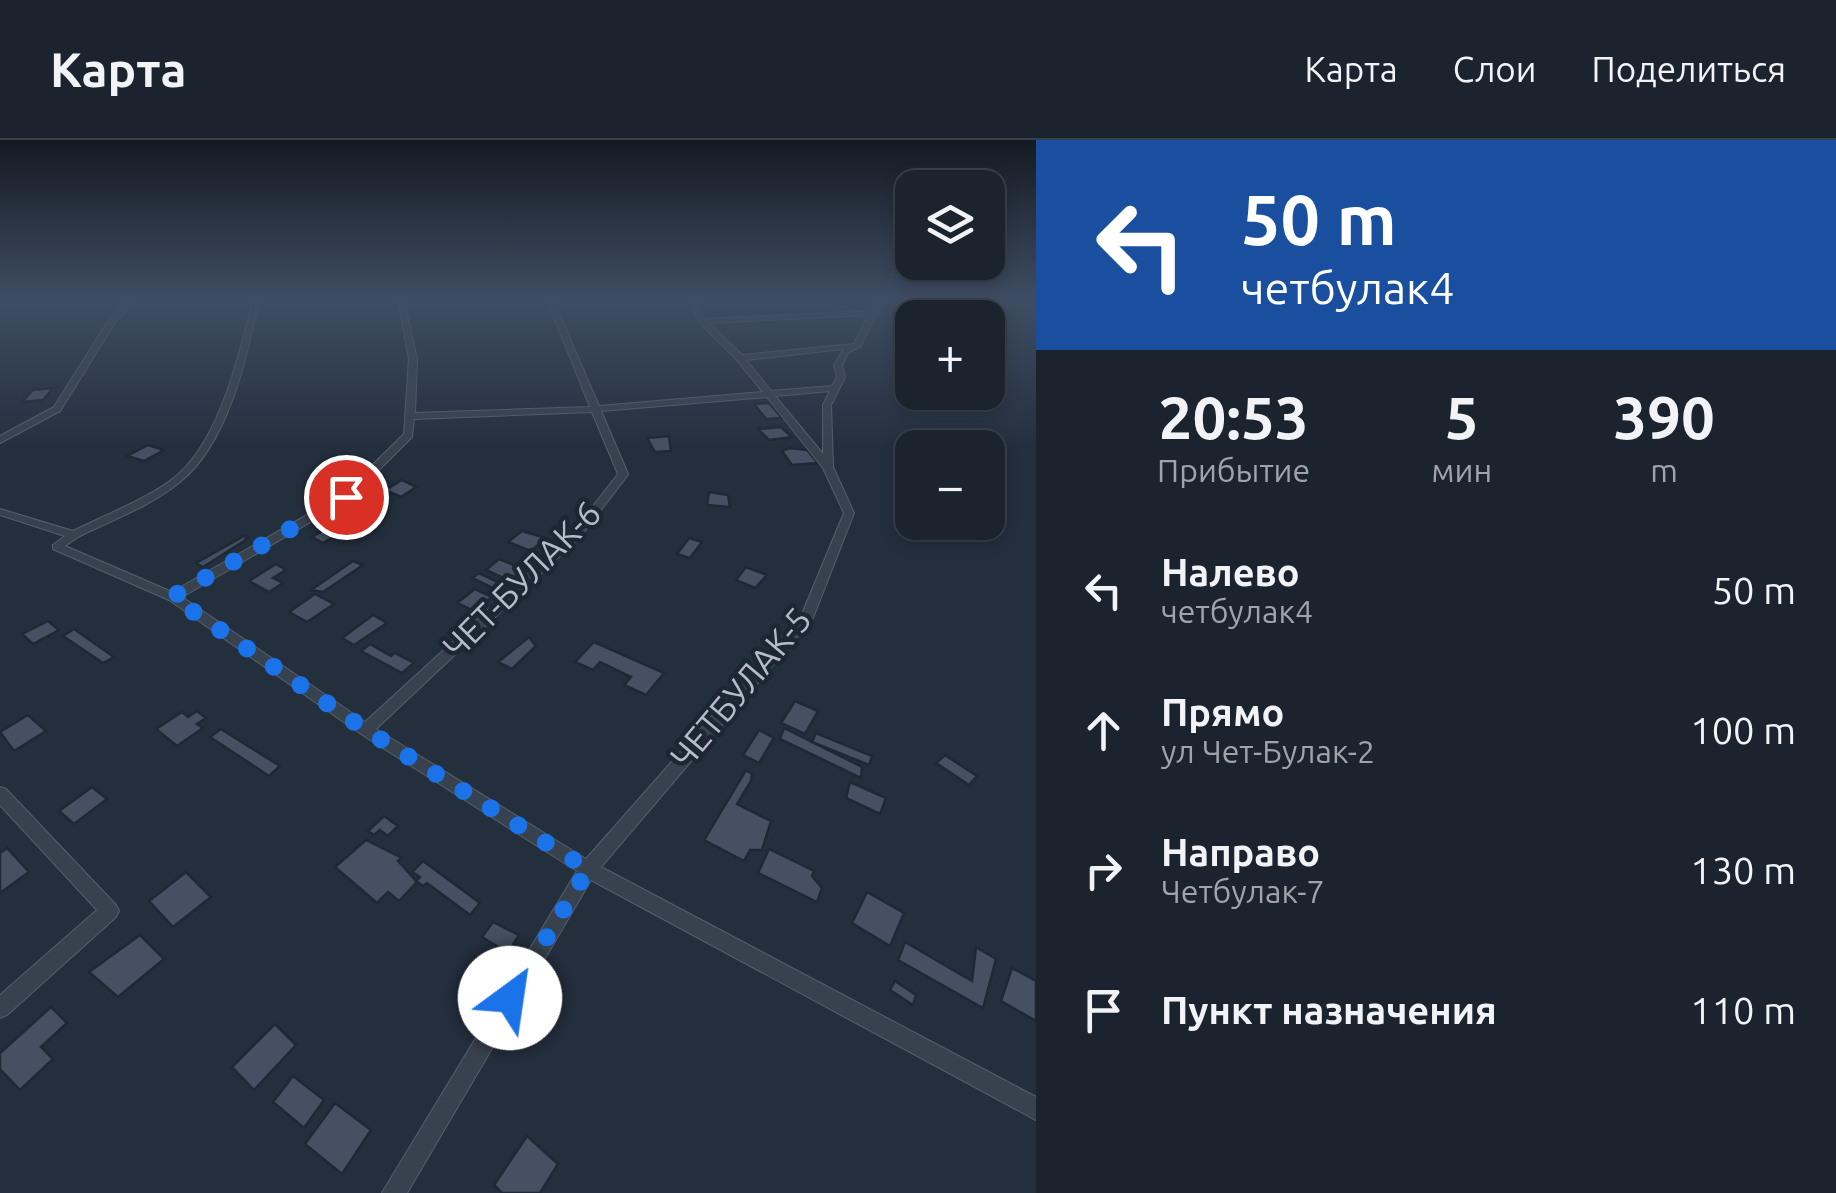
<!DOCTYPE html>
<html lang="ru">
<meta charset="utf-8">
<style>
body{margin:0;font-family:Ubuntu,sans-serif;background:#282f3a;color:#f1f3f6;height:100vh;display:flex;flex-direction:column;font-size:38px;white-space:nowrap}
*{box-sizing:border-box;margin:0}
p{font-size:32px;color:#a0a4aa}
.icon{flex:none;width:55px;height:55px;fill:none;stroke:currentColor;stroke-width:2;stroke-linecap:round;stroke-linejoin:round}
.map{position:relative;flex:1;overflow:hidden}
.details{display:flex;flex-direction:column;background:#1b232e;width:800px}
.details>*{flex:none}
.hud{background:#1a4fa0;color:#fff;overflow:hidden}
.fabs{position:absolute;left:895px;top:30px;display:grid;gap:20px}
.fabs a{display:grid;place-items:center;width:110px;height:110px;border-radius:20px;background:#1b232e;box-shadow:0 5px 15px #0003,0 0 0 2px #39404a;font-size:50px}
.pin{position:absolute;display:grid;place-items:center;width:85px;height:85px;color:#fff;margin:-42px;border:5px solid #fff;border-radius:50%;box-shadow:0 2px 10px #0007}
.me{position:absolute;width:110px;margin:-55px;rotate:31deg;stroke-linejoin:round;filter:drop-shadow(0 0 8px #0008)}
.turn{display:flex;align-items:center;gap:35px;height:210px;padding:0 40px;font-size:45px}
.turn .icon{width:130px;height:130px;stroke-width:2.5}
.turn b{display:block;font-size:70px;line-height:85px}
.eta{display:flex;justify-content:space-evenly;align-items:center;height:170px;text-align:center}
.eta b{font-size:60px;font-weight:700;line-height:70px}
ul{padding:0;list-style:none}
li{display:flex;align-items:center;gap:30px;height:140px;padding:0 40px}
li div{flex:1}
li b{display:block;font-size:38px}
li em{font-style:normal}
header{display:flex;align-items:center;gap:60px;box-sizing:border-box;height:140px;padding:0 50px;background:#1b232e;border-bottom:2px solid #39404a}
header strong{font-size:48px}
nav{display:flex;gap:55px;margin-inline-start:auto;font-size:35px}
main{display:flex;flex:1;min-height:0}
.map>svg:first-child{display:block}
.building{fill:#455162;stroke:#1f2835;stroke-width:2.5}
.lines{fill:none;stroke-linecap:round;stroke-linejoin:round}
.street-casing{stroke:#565f6c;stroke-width:2}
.street{fill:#38414e;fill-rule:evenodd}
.route{stroke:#1a73e8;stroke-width:18;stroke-dasharray:0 32.4}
.labels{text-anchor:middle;stroke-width:9;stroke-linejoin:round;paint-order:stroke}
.street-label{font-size:35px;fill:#b4bcc9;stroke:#1d2633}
</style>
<header>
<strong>Карта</strong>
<nav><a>Карта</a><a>Слои</a><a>Поделиться</a></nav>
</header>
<main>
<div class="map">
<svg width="1036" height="1053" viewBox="0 0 1036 1053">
<rect width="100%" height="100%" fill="#242f3e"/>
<g class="building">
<polygon points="53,248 43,260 22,262 33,250"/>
<polygon points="769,263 782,278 766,279 754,264"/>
<polygon points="781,287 792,297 769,300 758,289"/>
<polygon points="669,296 671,311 655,312 647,298"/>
<polygon points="148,305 164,310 144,321 127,316"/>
<polygon points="789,308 807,310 818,323 792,325 782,311"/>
<polygon points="402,340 416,347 401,357 385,350"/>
<polygon points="709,352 728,355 730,367 707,365"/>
<polygon points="336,383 347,389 323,403 312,397"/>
<polygon points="522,391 546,398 531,411 508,402"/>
<polygon points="244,396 248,397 244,401 203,427 196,423"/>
<polygon points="689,398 702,402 690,418 677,414"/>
<polygon points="499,419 526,430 512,442 486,430"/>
<polygon points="353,421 363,425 323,452 311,450"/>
<polygon points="276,424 286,430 273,438 283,443 269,452 249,441"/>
<polygon points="746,427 767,435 755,448 736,440"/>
<polygon points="479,433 506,446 499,451 472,438"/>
<polygon points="475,449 492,457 474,471 457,463"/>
<polygon points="315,454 334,464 307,482 289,472"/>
<polygon points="373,475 387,483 354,505 342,498"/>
<polygon points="48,481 59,490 33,504 22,494"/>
<polygon points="74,489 114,517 103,523 63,496"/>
<polygon points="529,497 536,506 512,529 498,522"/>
<polygon points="594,502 664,533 646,555 624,545 631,537 600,522 593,530 575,522"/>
<polygon points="370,504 391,516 395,513 414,523 402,533 361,511"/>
<polygon points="795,561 818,571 805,594 781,583"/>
<polygon points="197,571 206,578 197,584 203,588 177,606 156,589 182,572 188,577"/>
<polygon points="28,575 46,591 14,611 0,592"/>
<polygon points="784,588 862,627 861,638 780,599"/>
<polygon points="221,589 280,626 269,636 210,597"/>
<polygon points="759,590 774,598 759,623 743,615"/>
<polygon points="816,593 872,616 869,625 812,602"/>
<polygon points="945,615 977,636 969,645 936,623"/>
<polygon points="746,630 752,634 751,641 737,664 771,681 762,710 750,710 744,721 704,700"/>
<polygon points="850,642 886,658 880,674 846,658"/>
<polygon points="92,647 107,659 74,684 59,671"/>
<polygon points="384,676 398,686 388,696 380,690 374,695 368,691"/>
<polygon points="366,700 402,718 398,721 417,742 399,761 388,752 377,763 335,727"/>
<polygon points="7,708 29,732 0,753 0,713"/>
<polygon points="769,709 814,731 812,736 822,748 817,762 758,733"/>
<polygon points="423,721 480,763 470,775 427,743 423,746 416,741 420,737 412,732"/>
<polygon points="186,732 211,757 173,787 149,761"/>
<polygon points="867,752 904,773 890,806 852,783"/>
<polygon points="493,782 519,795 508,813 482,797"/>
<polygon points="140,795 164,819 118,857 89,832"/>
<polygon points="905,802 972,841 976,807 996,819 983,868 898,820"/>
<polygon points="1012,828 1036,841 1036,881 1001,861"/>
<polygon points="895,841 916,855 913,865 890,850"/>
<polygon points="51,867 67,883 41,907 53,919 20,950 0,929 0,913"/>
<polygon points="275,884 296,905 254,950 232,927"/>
<polygon points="293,936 324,960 304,988 273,962"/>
<polygon points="335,963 371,990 342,1034 305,1004"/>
<polygon points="527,996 558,1024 540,1053 502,1053 494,1045"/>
</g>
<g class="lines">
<defs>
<g id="street">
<polygon points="128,160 135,160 116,181 60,271 0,303 0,296 54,267 110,178"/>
<path d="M 253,160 L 259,160 C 247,217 228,304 180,342 C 151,366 112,380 78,397 L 65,406 L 172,452 L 342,355 L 404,294 L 409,219 L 398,160 L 404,160 L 417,219 L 415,273 L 590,267 L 547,160 L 553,160 L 599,266 L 763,252 L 737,220 L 700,183 L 688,160 L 694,160 L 705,179 L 870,171 L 876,160 L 882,160 L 861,206 L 848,213 L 842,225 L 845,237 L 831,265 L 833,327 L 854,373 L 813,478 L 601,727 L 1036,957 L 1036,980 L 591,740 L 407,1053 L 382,1053 L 577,731 L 361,594 L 169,460 L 53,409 L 53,405 L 65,396 L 0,375 L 0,369 L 73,391 C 105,375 140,362 170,341 C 219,306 239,216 253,160 ZM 868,175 L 854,204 L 742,215 L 709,183 ZM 844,209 L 834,225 L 837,237 L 832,246 L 771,251 L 746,220 ZM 830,251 L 823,265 L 823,314 L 775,256 ZM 767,257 L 823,328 L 844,373 L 802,474 L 586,719 L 376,589 L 581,396 L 627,336 L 628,334 L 601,271 ZM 592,272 L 618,334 L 573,392 L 365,582 L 182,457 L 350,359 L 412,297 L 414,279 Z"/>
<polygon points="0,647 6,649 116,765 119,771 116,777 7,875 0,878 0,855 97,770 0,665"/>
</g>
</defs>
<use href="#street" class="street-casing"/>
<use href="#street" class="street"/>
</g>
<linearGradient id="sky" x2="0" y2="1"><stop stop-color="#141a22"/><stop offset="0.52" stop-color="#3f4d63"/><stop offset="1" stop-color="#3f4d63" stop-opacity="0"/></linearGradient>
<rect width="1036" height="307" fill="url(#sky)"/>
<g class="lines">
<polyline class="route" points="346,357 172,457 366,590 588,729 510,858"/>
</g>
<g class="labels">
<g class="street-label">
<text transform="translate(522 440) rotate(-45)" y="12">ЧЕТ-БУЛАК-6</text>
<text transform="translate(741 548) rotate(-50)" y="12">ЧЕТБУЛАК-5</text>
</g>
</g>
</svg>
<div class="fabs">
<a><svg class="icon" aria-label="layers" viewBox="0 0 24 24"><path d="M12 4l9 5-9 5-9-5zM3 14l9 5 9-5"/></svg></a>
<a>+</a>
<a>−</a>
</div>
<div class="pin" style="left:346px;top:357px;background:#d93025"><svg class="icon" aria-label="arrive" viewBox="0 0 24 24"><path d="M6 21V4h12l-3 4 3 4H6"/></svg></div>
<svg class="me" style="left:510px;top:858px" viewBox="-20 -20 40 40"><circle r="19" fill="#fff"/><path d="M0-13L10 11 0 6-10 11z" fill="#1a73e8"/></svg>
</div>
<section class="details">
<div class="hud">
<div class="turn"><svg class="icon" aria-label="left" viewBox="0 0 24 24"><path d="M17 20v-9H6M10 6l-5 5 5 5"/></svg><div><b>50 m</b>четбулак4</div></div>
</div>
<div class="eta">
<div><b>20:53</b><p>Прибытие</p></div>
<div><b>5</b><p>мин</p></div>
<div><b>390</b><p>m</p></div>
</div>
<ul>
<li><svg class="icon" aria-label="left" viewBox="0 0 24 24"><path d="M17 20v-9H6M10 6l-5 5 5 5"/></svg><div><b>Налево</b><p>четбулак4</p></div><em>50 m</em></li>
<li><svg class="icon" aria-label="ahead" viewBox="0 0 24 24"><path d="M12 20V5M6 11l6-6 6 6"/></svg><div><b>Прямо</b><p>ул Чет-Булак-2</p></div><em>100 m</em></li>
<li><svg class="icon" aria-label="right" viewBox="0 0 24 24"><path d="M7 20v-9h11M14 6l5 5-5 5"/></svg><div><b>Направо</b><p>Четбулак-7</p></div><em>130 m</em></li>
<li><svg class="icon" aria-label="arrive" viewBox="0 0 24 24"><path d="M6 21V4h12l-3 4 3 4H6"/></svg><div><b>Пункт назначения</b></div><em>110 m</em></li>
</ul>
</section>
</main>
